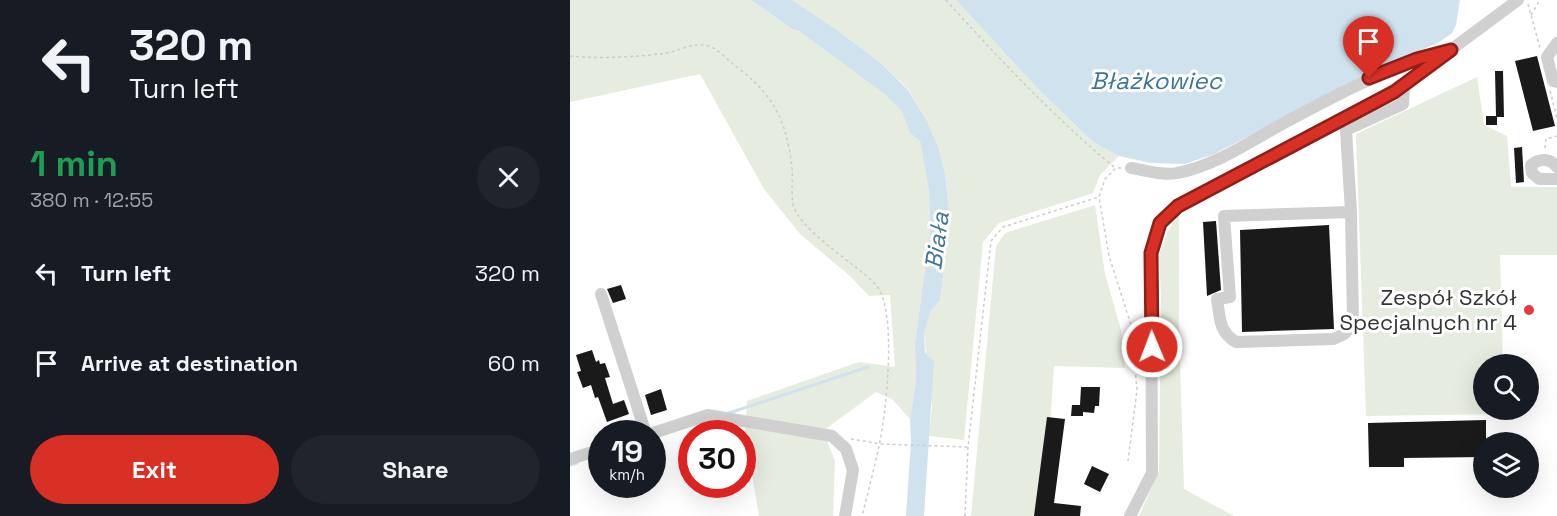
<!DOCTYPE html>
<meta charset="utf-8">
<style>
body{margin:0;font-family:"Space Grotesk",sans-serif;background:#20242c;color:#f1f3f6;height:100vh;display:flex;flex-direction:column;font-size:22px;white-space:nowrap}
*{box-sizing:border-box;margin:0}
p{font-size:20px;color:#9ea1a6}
.icon{flex:none;width:33px;height:33px;fill:none;stroke:currentColor;stroke-width:2;stroke-linecap:round;stroke-linejoin:round}
.map{position:relative;flex:1;overflow:hidden}
.drawer{display:flex;flex-direction:column;background:#171b24;width:570px}
.drawer>*{flex:none}
.hud{background:#171b24;color:#f1f3f6;overflow:hidden}
.controls{position:absolute;left:903px;top:354px;display:grid;gap:12px}
.controls a{display:grid;place-items:center;width:66px;height:66px;border-radius:50%;background:#171b24;box-shadow:0 6px 24px #0002;font-size:30px}
.speed{position:absolute;left:18px;top:420px;display:flex;gap:12px;font-size:30px;font-weight:700;text-align:center}
.speed>*{display:grid;place-content:center;width:78px;height:78px;border-radius:50%;background:#171b24;box-shadow:0 6px 24px #0002;line-height:1}
.speed small{font-size:15px;font-weight:400}
.speed .limit{border:9px solid #d22;background:#fff;color:#111}
.pin{position:absolute;display:grid;place-items:center;width:51px;height:51px;color:#fff;margin:-62px -26px;border-radius:50% 50% 50% 0;rotate:-45deg;box-shadow:0 0 6px #0007}
.pin .icon{rotate:45deg}
.me{position:absolute;width:66px;margin:-33px;rotate:359deg;stroke-linejoin:round;filter:drop-shadow(0 0 4px #0008)}
.turn{display:flex;align-items:center;gap:21px;height:126px;padding:0 30px;font-size:27px}
.turn .icon{width:78px;height:78px;stroke-width:2.5}
.turn b{display:block;font-size:42px;line-height:51px}
.round{display:grid;place-items:center;flex:none;width:63px;height:63px;border-radius:32px;background:#20242c}
.head{display:flex;align-items:center;justify-content:space-between;height:102px;padding:0 30px}
h1{font-size:36px;font-weight:600;line-height:45px;color:#1e9e55}
.action{display:flex;gap:12px;margin-top:auto;padding:12px 30px}
.action a{flex:1;height:69px;border-radius:36px;background:#d93025;color:#fff;font-size:24px;font-weight:600;line-height:69px;text-align:center}
.action a+a{background:#20242c;color:#f1f3f6}
ul{padding:0;list-style:none}
li{display:flex;align-items:center;gap:18px;height:90px;padding:0 30px}
li div{flex:1}
li b{display:block;font-size:22px}
li em{font-style:normal}
main{display:flex;flex:1;min-height:0}
.map>svg:first-child{display:block}
.green{fill:#e6ecdf}
.water{fill:#cfe2ee}
.lines{fill:none;stroke-linecap:round;stroke-linejoin:round}
.stream{stroke:#cfe2ee;stroke-width:3}
.building{fill:#1a1a1a}
.path{stroke:#cdcdcd;stroke-width:1.5;stroke-dasharray:3 3;stroke-linecap:butt}
.minor{stroke:#d0d0d0;stroke-width:12}
.route-casing{stroke:#8d1f18;stroke-width:15}
.route{stroke:#d93025;stroke-width:10}
.poi-dot{fill:#e63946;stroke:#fff;stroke-width:2}
.labels{text-anchor:middle;stroke-width:6;stroke-linejoin:round;paint-order:stroke}
.poi-label{font-size:22px;fill:#333;stroke:#fff;text-anchor:end}
.water-label{font-size:24px;font-style:italic;fill:#3f7597;stroke:#fff}
</style>
<main>
<section class="drawer">
<div class="hud">
<div class="turn"><svg class="icon" aria-label="left" viewBox="0 0 24 24"><path d="M17 20v-9H6M10 6l-5 5 5 5"/></svg><div><b>320 m</b>Turn left</div></div>
</div>
<div class="head"><div><h1>1 min</h1><p>380 m · 12:55</p></div><a class="round"><svg class="icon" aria-label="close" viewBox="0 0 24 24"><path d="M6 6l12 12M18 6L6 18"/></svg></a></div>
<ul>
<li><svg class="icon" aria-label="left" viewBox="0 0 24 24"><path d="M17 20v-9H6M10 6l-5 5 5 5"/></svg><div><b>Turn left</b></div><em>320 m</em></li>
<li><svg class="icon" aria-label="arrive" viewBox="0 0 24 24"><path d="M6 21V4h12l-3 4 3 4H6"/></svg><div><b>Arrive at destination</b></div><em>60 m</em></li>
</ul>
<div class="action"><a>Exit</a><a>Share</a></div>
</section>
<div class="map">
<svg width="987" height="516" viewBox="0 0 987 516">
<rect width="100%" height="100%" fill="#fff"/>
<g class="green">
<polygon points="0,0 181,0 222,29 229,31 313,93 331,110 340,133 350,141 359,191 360,233 345,343 346,381 340,419 322,399 306,392 253,431 265,461 263,516 189,516 175,432 177,401 289,362 325,367 320,295 299,296 280,276 231,235 194,189 130,74 0,102"/>
<polygon points="222,0 386,0 469,90 523,142 549,156 530,175 523,193 429,223 413,242 394,440 359,436 362,407 354,335 360,312 370,300 378,238 379,209 375,174 369,149 357,121 338,89 314,66"/>
<polygon points="907,77 914,125 937,136 941,187 987,187 987,255 930,255 933,364 914,364 914,410 934,410 934,414 796,416 786,134"/>
<polygon points="525,205 535,274 551,330 555,368 484,366 474,516 401,516 426,246 435,233"/>
<polygon points="609,214 609,331 614,489 664,516 569,516 589,471 591,297 589,255 598,231"/>
</g>
<g class="water">
<polygon points="181,0 222,0 268,31 314,66 338,90 357,121 369,149 375,174 379,209 378,238 370,300 360,312 354,335 355,353 364,361 354,516 336,516 341,442 340,419 346,381 345,343 360,233 359,191 350,141 340,133 331,110 313,93 229,31 222,29"/>
<polygon points="386,0 890,0 886,25 882,33 868,43 829,59 644,154 615,164 581,163 549,156 523,142 469,90"/>
</g>
<g class="lines">
<g class="stream">
<polyline points="159,413 298,367"/>
<polyline points="0,465 7,463"/>
</g>
</g>
<g class="building">
<polygon points="967,56 985,126 963,131 945,61"/>
<polygon points="925,71 933,71 934,117 927,117 927,125 916,125 916,116 926,116"/>
<polygon points="952,147 954,182 946,183 944,148"/>
<polygon points="646,221 651,290 637,296 633,222"/>
<polygon points="759,225 764,329 672,332 670,230"/>
<polygon points="51,285 56,299 43,303 37,289"/>
<polygon points="22,350 26,362 29,360 30,364 35,363 40,377 35,378 43,404 54,400 59,414 37,422 28,397 25,398 21,385 13,388 7,372 11,371 6,355"/>
<polygon points="511,387 530,387 529,406 525,406 524,413 513,412 513,416 501,416 502,405 510,405"/>
<polygon points="91,389 97,410 81,415 75,395"/>
<polygon points="477,417 495,419 484,503 511,506 510,516 464,516"/>
<polygon points="916,420 916,442 914,442 914,457 834,458 834,467 799,467 798,423"/>
<polygon points="522,466 539,474 530,492 514,484"/>
</g>
<g class="lines">
<g class="path">
<path d="M 376,0 C 429,59 484,117 545,168"/>
<polyline points="958,4 970,48"/>
<polyline points="961,15 970,0"/>
<path d="M 0,56 C 29,59 61,57 90,54 C 106,53 123,41 139,46 C 147,48 161,63 168,68 C 205,96 217,123 222,168 C 223,179 221,192 223,204 C 228,230 288,265 306,285 C 328,310 316,414 309,446 C 304,469 298,493 292,516"/>
<polyline points="980,91 987,118"/>
<polyline points="975,148 976,139 987,136"/>
<polyline points="551,168 546,168 535,179 529,197 539,256 561,325 567,390 558,461"/>
<polyline points="281,439 310,444 398,447"/>
<polyline points="395,516 398,447 421,241 433,227 529,197"/>
</g>
<g class="minor">
<polyline points="987,43 977,57 983,81 987,82"/>
<path d="M 987,167 C 980,158 970,158 961,165 L 962,173 L 969,179 L 987,179"/>
<path d="M 561,168 C 575,170 593,176 607,173 C 645,166 681,141 714,123 C 766,95 817,68 874,52"/>
<path d="M 781,212 L 783,321 C 779,332 774,335 763,339 L 666,342 C 649,332 650,318 647,299 L 660,297 L 654,216 L 781,212 L 776,130 L 833,104 L 834,86"/>
<polyline points="31,294 76,434"/>
<polyline points="80,434 138,415 262,436 276,449 283,470 275,516"/>
<polyline points="0,459 32,449"/>
<polyline points="560,516 582,473 581,253 590,223 608,206 824,92 948,0"/>
</g>
</g>
<g class="lines">
<defs>
<polyline id="route" points="582,347 581,253 590,223 608,206 824,92 881,50 847,59 799,78"/>
</defs>
<use href="#route" class="route-casing"/>
<use href="#route" class="route"/>
</g>
<circle class="poi-dot" cx="959" cy="310" r="6"/>
<g class="labels">
<g class="poi-label">
<text x="947" y="305">Zespół Szkół<tspan x="947" dy="25">Specjalnych nr 4</tspan></text>
</g>
<g class="water-label">
<text x="586" y="89">Błażkowiec</text>
<text transform="translate(367 241) rotate(-82)" y="8">Biała</text>
</g>
</g>
</svg>
<div class="controls">
<a><svg class="icon" aria-label="search" viewBox="0 0 24 24"><circle cx="10" cy="10" r="6"/><path d="M15 15l6 6"/></svg></a>
<a><svg class="icon" aria-label="layers" viewBox="0 0 24 24"><path d="M12 4l9 5-9 5-9-5zM3 14l9 5 9-5"/></svg></a>
</div>
<div class="speed"><div>19<small>km/h</small></div><div class="limit">30</div></div>
<div class="pin" style="left:799px;top:78px;background:#d93025"><svg class="icon" aria-label="arrive" viewBox="0 0 24 24"><path d="M6 21V4h12l-3 4 3 4H6"/></svg></div>
<svg class="me" style="left:582px;top:347px" viewBox="-20 -20 40 40"><circle r="17" fill="#d93025" stroke="#fff" stroke-width="3"/><path d="M0-11L8 9 0 5-8 9z" fill="#fff"/></svg>
</div>
</main>
